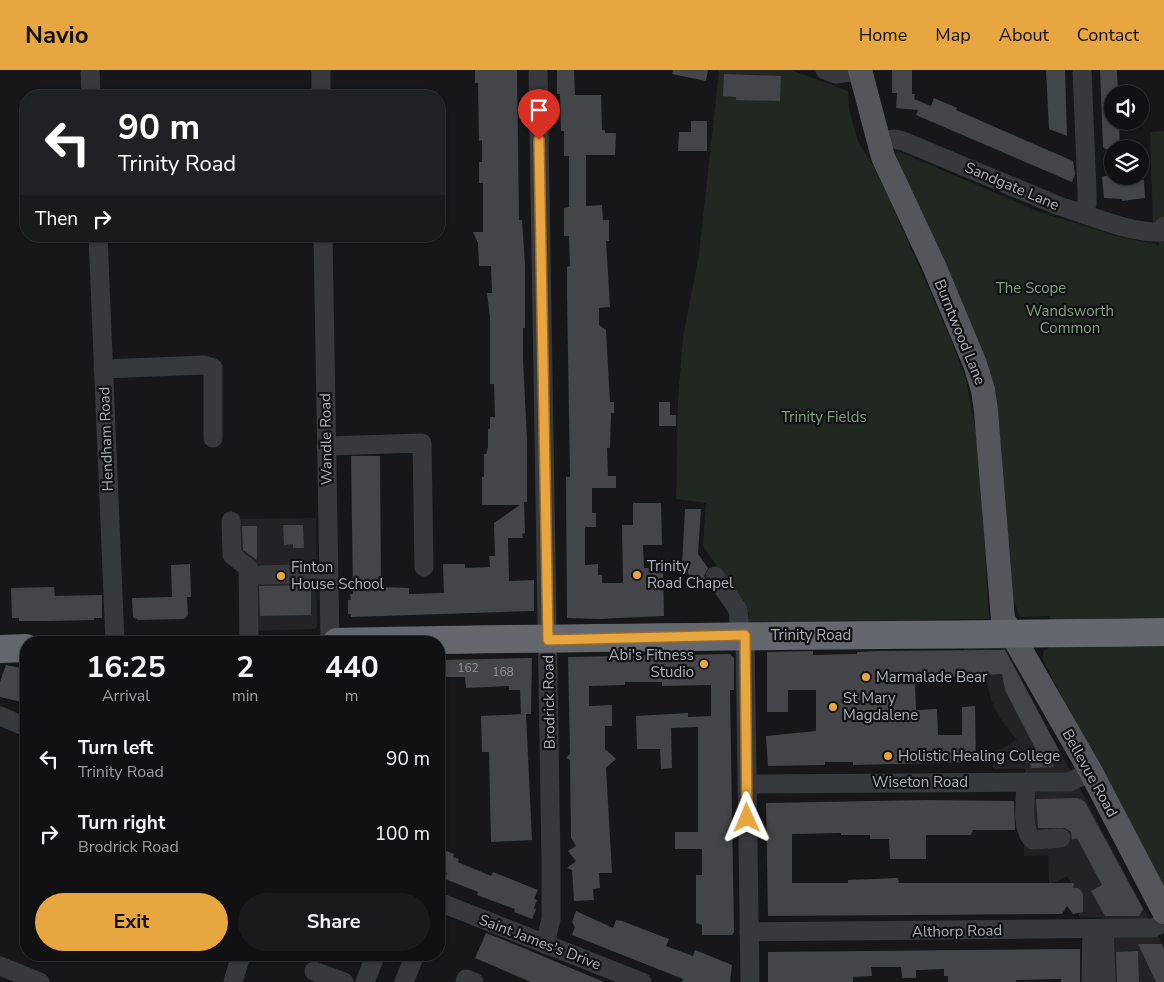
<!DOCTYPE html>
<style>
body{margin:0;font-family:"Nunito Sans",sans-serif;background:#1a1a1c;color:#f1f3f6;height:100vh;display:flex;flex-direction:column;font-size:19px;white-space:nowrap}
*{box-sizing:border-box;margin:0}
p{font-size:16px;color:#9c9da0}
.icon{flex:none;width:28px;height:28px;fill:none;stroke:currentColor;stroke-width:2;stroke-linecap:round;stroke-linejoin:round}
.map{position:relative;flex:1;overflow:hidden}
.sheet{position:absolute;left:20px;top:566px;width:425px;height:325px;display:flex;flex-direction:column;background:#111113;border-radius:20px;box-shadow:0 1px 4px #0004,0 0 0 1px #303133}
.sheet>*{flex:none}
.top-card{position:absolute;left:20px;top:20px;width:425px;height:152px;border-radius:20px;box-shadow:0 1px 4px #0004,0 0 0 1px #303133;background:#202124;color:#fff;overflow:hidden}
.buttons{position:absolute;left:1104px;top:15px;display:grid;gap:10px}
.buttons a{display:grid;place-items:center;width:45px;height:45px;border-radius:50%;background:#111113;box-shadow:0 1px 4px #0004,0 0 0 1px #303133;font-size:25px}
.pin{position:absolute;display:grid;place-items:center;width:42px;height:42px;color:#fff;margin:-51px -21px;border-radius:50% 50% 50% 0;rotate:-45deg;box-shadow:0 0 5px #0007}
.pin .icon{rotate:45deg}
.me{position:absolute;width:55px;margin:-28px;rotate:359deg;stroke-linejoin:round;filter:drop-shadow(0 0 4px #0008)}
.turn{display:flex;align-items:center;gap:18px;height:105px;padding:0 15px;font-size:22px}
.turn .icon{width:65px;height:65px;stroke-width:2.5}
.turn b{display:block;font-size:35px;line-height:42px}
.then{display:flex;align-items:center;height:48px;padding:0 15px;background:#0003;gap:10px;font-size:19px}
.eta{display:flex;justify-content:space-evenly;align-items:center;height:85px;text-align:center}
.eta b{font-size:30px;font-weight:700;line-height:35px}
.button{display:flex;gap:10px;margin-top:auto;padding:10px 15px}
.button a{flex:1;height:58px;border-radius:30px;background:#e7a640;color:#111;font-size:20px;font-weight:700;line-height:58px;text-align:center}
.button a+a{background:#1a1a1c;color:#f1f3f6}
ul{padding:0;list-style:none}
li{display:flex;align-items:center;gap:15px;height:75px;padding:0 15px}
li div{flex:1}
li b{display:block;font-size:19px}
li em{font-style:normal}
header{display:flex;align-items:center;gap:30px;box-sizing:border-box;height:70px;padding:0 25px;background:#e7a640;color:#111}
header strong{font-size:24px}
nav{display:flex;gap:28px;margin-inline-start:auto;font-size:18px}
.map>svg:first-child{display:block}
.built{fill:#232326}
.green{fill:#212822}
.building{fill:#444549}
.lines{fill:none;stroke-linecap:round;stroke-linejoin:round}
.minor{stroke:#38393d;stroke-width:19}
.major{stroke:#54565c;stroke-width:24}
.highway{stroke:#64676e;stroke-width:28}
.route-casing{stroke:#966c2a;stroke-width:12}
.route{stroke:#e7a640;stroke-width:9}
.poi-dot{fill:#e7a640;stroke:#121214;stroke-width:2}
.labels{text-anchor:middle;stroke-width:4.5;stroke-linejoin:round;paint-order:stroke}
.number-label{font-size:12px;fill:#90949c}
.street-label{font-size:15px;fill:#aaafb8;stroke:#121214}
.park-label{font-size:15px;fill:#82a282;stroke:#121214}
.poi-label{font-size:15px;fill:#aaafb8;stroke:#121214;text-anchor:start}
</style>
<header>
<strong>Navio</strong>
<nav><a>Home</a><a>Map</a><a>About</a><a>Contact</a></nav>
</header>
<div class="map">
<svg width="1164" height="912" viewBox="0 0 1164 912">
<rect width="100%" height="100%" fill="#171719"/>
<g class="built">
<polygon points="316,448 317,557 314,559 246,561 240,491 240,449"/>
<polygon points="964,576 1004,576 1164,877 1164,912 1103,912 1102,847 1079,847 1078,826 1067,806 1049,815 1048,785 1024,786 1025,699 993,699 993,683 1017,670 1001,650 991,630 987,613 964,604"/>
</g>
<g class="green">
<polygon points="719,0 791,0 848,21 849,39 858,72 874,97 887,124 949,265 966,310 978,373 989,549 747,552 749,544 703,476 706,433 676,429 678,329 683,267 699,185"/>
<polygon points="1164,61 1164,823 1042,588 1044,581 1052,576 1050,546 1020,547 1013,528 1009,495 1004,424 896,85 898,81 902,83 1037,141 1116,166 1159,175 1160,168 1153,155 1150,62"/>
</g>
<g class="building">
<polygon points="475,0 517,0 519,150 522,150 525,195 525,258 523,258 523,289 527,370 527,432 524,432 525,463 522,464 523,468 508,468 509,511 534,510 534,541 351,547 351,544 348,544 348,530 351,530 350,524 353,524 351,386 380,386 381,517 409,518 409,524 444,523 443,494 465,494 465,498 490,497 489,486 495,486 494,453 520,435 482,435 482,407 484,407 484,384 486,384 488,377 488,359 490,359 490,347 495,347 494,314 490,314 490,247 487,223 492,223 491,196 479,196 478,173 473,162 483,162 483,113 479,113 479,92 482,92 482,70 479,71 478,13 475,13"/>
<polygon points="557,0 574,0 575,25 601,25 602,60 605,60 605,63 616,63 615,85 586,85 586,136 602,135 603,150 609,150 609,171 606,171 610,237 599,238 599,255 606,260 610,332 614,332 614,343 611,343 610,378 607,378 608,406 616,406 616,418 592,418 592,443 596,443 596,457 585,457 585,495 598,494 598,505 602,505 602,513 623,513 622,455 633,455 633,433 661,433 662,475 643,475 644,498 663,498 664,546 598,549 567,548 566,407 570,407 567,223 567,197 570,196 569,166 564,166 564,138 569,137 569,86 564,86 564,61 561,61 560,24 557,24"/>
<polygon points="673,0 708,0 706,11 672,4"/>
<polygon points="892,0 912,0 912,24 915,24 914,29 931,36 934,28 957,38 956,40 1073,91 1075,104 1072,112 916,45 918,40 896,38 897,23 892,23"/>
<polygon points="1046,0 1065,0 1067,66 1049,59"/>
<polygon points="1100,0 1117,0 1118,24 1112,24 1112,51 1119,51 1120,79 1105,79 1103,77"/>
<polygon points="724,4 781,6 780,31 736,30 736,27 723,26"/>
<polygon points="691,51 707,51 707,81 678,81 679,62 691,62"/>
<polygon points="1104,106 1141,106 1141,110 1144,110 1145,128 1122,131 1122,129 1104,128 1102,107"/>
<polygon points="659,332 670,332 670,345 676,345 676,356 659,356"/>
<polygon points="685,439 701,439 698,484 708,498 704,506 707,514 700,520 682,495"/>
<polygon points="283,455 303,455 304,478 293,478 293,474 284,475"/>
<polygon points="242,456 257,456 257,490 243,480"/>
<polygon points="190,494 191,527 187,527 188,545 184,549 138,550 133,547 132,528 172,527 171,495"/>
<polygon points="311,515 311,545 260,546 259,516"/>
<polygon points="54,517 55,526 102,525 102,548 94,548 94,550 49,551 19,551 19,548 12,548 11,518"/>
<polygon points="1005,580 1062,686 1058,693 1053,693 1053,697 1031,698 1030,693 1024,693 1023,681 1036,680 1005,620 1002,604 932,608 932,613 915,613 916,640 937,639 938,665 962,665 962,637 975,636 976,692 853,695 853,692 825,692 825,695 768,696 766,666 816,661 816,620 788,620 788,642 767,642 767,582 813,581 813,585 857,584 857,582 877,581"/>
<polygon points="730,584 734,588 734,620 730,620 734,862 732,865 702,865 702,855 696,853 696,805 702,805 702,779 675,779 675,762 698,762 698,657 671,658 672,698 661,699 660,679 637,679 636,646 688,643 688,647 711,646 711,615 662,616 662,612 625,612 625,615 589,616 589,636 612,635 612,656 605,656 605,679 616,689 606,698 612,803 599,803 600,818 593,819 594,830 574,831 572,800 567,798 576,791 568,781 576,776 571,768 570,690 566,688 570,684 568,587"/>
<polygon points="532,588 531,644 521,644 520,620 509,620 509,616 466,618 465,607 439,607 439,590"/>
<polygon points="6,595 26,599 26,633 0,627 0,612"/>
<polygon points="526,644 532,770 491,772 489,682 482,682 481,646"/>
<polygon points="1078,728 1085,732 1143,839 1139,846 1105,846 1091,821 1102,815 1077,768 1072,770 1071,762 1065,758 1038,758 1036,729"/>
<polygon points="926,730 1014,731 1015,760 973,760 971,765 926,765 926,789 890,789 889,769 870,769 870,765 841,765 841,763 792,764 792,813 848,813 848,810 898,808 899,813 1074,813 1073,818 1079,818 1083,824 1083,842 1073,844 1067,836 1062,844 768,846 766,733"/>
<polygon points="439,778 454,784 453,787 459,789 458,792 472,798 491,806 493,802 538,820 534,829 537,830 534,838 536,839 532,849 514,842 515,839 477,825 478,822 445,809 447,803 439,801"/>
<polygon points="576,841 613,858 616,850 622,851 669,869 666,876 693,886 695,880 732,895 730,912 682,912 683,909 572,865 575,857 572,852"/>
<polygon points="486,863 521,877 604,912 531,912 475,888"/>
<polygon points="1138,874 1162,874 1164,879 1164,912 1156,912"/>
<polygon points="1080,879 1080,912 1061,912 1061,909 1016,910 1016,912 948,912 948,906 944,906 944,899 916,900 916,908 902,908 901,897 871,897 872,906 853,907 853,912 768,912 768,882"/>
<polygon points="1138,881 1139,912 1117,912 1116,882"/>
</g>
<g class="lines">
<g class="minor">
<polyline points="90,0 91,26"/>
<polyline points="321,0 321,26"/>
<polyline points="538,0 551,792 551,849 545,874"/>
<polyline points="825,0 835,4 860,1"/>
<path d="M 878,71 L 895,69 L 903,71 L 1059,136 C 1089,145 1129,163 1160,162 L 1164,156"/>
<polyline points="1082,143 1087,134 1087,121 1082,0"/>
<polyline points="98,166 115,572"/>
<polyline points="323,166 330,572"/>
<polyline points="103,299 204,295 213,298 213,368"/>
<polyline points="326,376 422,373 424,497"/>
<polyline points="231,451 232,485 248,498 249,572"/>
<polyline points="261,505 328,503"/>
<polyline points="715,506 738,540 740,565"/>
<polyline points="745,565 750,912"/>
<polyline points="0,646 26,657"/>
<path d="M 1026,712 C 1026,728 1020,759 1033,770 L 1061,768"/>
<polyline points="747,714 1069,712 1091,702"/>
<polyline points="439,832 642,912"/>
<polyline points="1104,859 1106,912"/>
<polyline points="749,862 1134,858 1153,858 1164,852"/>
<polyline points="0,896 40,912"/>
<polyline points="314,901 344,912"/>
<polyline points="1091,910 1092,859"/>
<polyline points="233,912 241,885"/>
<polyline points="365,912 374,889"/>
<polyline points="404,912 415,885"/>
<polyline points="465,912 466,909 474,912"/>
</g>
<polyline class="major" points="860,0 883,87 934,196 975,294 983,320 986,341 1003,549 1091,702 1164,842"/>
<g class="highway">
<path d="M 337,572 C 613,566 888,566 1164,562"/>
<polyline points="0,579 26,578"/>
</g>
</g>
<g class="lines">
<defs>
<polyline id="route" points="539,70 548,570 745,565 747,748"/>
</defs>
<use href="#route" class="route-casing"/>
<use href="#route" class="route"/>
</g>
<g class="poi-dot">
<circle cx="637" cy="505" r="5"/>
<circle cx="281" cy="506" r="5"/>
<circle cx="704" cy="594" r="5"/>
<circle cx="866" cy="607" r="5"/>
<circle cx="833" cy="637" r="5"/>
<circle cx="888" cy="686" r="5"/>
</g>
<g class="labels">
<g class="number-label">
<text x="468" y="602">162</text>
<text x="503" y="606">168</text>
</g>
<g class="street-label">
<text transform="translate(1012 116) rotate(23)" y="5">Sandgate Lane</text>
<text transform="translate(960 262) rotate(68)" y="5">Burntwood Lane</text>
<text transform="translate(106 369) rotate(-92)" y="5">Hendham Road</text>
<text transform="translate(326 369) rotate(-91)" y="5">Wandle Road</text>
<text x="811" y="570">Trinity Road</text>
<text transform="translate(549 632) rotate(-91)" y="5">Brodrick Road</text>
<text transform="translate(1090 703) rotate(61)" y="5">Bellevue Road</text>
<text x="920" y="717">Wiseton Road</text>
<text transform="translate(957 861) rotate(-1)" y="5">Althorp Road</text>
<text transform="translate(540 872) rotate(21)" y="5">Saint James's Drive</text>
</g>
<g class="park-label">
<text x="1031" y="223">The Scope</text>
<text x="1070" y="246">Wandsworth<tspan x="1070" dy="17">Common</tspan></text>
<text x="824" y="352">Trinity Fields</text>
</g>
<g class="poi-label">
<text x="647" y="501">Trinity<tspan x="647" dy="17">Road Chapel</tspan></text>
<text x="291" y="502">Finton<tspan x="291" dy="17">House School</tspan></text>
<text x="694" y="590" text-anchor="end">Abi's Fitness<tspan x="694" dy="17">Studio</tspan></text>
<text x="876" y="612">Marmalade Bear</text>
<text x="843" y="633">St Mary<tspan x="843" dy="17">Magdalene</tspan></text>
<text x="898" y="691">Holistic Healing College</text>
</g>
</g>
</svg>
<div class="buttons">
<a><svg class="icon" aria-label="sound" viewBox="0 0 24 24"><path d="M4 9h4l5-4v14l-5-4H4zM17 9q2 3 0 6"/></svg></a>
<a><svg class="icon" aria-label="layers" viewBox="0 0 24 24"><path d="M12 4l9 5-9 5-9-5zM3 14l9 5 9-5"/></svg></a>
</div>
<div class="pin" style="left:539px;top:70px;background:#d93025"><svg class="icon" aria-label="arrive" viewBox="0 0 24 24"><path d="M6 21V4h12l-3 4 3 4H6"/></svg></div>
<svg class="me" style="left:747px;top:748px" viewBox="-20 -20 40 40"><path d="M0-17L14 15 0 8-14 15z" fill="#e7a640" stroke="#fff" stroke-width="4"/></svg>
<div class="top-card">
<div class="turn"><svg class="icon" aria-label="left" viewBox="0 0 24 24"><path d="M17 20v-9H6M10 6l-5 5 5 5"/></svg><div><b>90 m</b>Trinity Road</div></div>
<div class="then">Then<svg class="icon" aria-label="right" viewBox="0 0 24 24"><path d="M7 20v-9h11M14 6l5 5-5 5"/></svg></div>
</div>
<section class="sheet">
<div class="eta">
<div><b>16:25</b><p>Arrival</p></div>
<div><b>2</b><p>min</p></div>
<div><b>440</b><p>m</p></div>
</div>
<ul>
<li><svg class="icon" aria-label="left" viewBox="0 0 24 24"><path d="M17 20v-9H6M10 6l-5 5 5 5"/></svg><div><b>Turn left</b><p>Trinity Road</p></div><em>90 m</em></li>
<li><svg class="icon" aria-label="right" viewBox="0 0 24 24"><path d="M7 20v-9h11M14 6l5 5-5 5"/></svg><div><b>Turn right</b><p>Brodrick Road</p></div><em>100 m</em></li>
</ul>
<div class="button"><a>Exit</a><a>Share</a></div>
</section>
</div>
